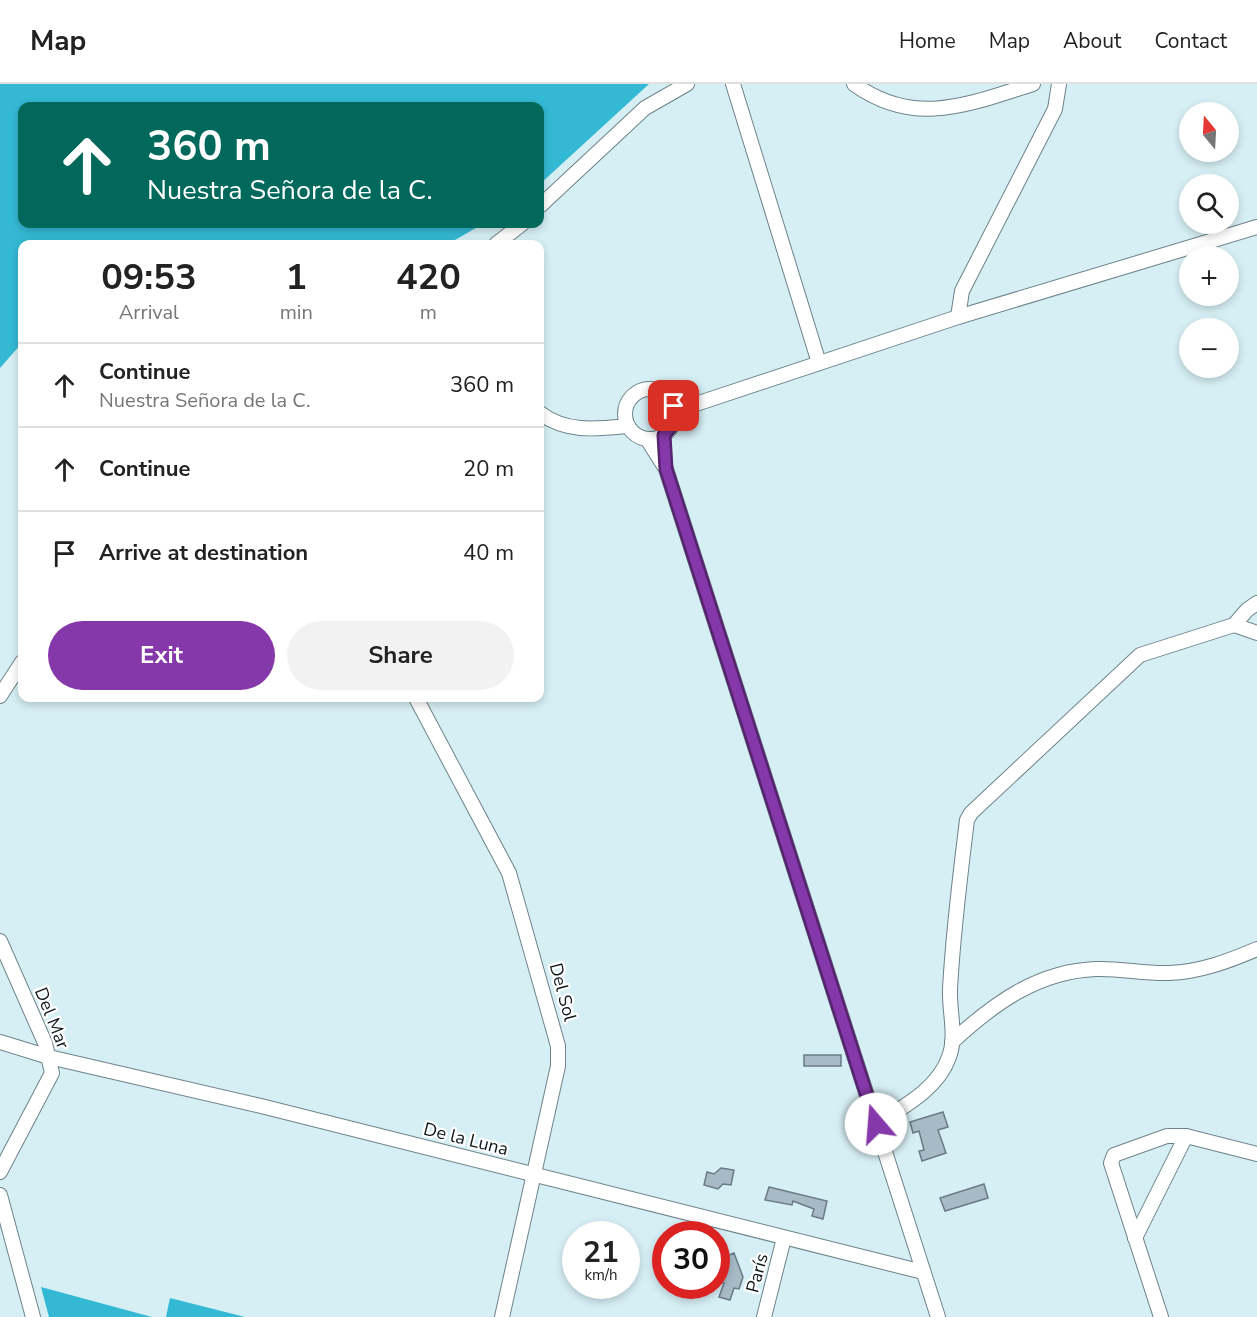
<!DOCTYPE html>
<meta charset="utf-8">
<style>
body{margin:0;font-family:"Nunito Sans",sans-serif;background:#f2f2f2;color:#222;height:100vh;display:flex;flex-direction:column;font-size:22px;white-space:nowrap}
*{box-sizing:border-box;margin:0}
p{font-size:20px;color:#767676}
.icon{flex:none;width:33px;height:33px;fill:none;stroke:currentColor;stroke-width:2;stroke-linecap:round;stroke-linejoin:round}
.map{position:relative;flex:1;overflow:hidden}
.panel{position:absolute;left:18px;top:156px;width:526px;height:462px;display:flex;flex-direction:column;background:#fff;border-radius:12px;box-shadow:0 3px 9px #0003}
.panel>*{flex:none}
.banner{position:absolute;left:18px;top:18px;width:526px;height:126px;border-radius:12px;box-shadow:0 3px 9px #0003;background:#00695c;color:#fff;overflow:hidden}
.needle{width:39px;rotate:342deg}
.fabs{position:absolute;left:1179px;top:18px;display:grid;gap:12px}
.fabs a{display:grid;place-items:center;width:60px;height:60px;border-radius:50%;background:#fff;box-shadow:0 3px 9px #0003;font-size:30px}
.speed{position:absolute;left:562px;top:1137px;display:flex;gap:12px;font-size:30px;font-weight:700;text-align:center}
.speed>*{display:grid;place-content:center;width:78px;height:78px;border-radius:50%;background:#fff;box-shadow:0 3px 9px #0003;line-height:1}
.speed small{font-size:15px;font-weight:400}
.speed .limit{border:9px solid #d22;background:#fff;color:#111}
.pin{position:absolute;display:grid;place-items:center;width:51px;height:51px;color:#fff;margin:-26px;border-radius:12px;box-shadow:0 3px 9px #0006}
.me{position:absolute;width:66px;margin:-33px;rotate:342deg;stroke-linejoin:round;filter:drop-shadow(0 0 4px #0008)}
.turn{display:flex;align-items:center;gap:21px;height:126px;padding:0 30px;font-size:27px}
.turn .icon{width:78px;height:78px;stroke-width:2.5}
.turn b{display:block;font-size:42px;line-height:51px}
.eta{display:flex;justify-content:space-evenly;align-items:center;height:102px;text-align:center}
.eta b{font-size:36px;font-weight:700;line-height:42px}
.action{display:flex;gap:12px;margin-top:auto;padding:12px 30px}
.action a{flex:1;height:69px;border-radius:36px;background:#8538a9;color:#fff;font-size:24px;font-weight:700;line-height:69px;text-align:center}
.action a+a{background:#f2f2f2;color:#222}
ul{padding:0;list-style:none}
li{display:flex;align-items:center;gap:18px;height:84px;padding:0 30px;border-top:2px solid #e0e0e0}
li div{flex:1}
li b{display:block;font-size:22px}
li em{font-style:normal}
header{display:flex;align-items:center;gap:36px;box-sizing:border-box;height:84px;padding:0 30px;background:#fff;border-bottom:2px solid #e0e0e0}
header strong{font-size:28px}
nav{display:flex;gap:33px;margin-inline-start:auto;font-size:21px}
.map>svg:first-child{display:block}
.forest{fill:#34b9d4}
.building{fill:#a7bbc7;stroke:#697b86;stroke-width:1.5}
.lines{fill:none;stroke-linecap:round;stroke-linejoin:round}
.minor-casing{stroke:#6d8389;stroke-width:16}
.minor{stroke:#fff;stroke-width:14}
.route-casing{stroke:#56246e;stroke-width:15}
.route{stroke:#8538a9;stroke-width:10}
.labels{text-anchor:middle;stroke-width:4.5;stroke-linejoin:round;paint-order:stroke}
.street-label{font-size:18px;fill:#0f181a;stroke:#fff}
</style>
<header>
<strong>Map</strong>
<nav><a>Home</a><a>Map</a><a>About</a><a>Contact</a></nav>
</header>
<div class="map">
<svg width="1257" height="1233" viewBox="0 0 1257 1233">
<rect width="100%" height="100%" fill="#d6eff5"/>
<g class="forest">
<polygon points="0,0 649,0 540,100 540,22 22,22 22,140 483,140 448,160 22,160 22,259 0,284"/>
<polygon points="41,1203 152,1233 49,1233"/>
<polygon points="170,1214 245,1233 166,1233"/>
</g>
<g class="building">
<rect x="804" y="971" width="37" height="11"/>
<polygon points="943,1028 948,1043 938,1046 946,1069 922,1077 919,1067 924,1066 919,1047 913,1049 910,1038"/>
<polygon points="721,1084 734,1086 731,1101 723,1100 718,1105 704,1101 707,1088 714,1090"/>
<polygon points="984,1100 988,1114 945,1127 940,1114"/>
<polygon points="769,1103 827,1117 823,1135 812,1132 814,1125 793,1117 792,1121 765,1116"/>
<polygon points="734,1169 743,1193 739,1205 734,1204 730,1216 719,1213 724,1199 720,1198 722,1193 717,1176"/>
</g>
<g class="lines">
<defs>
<g id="minor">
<polyline points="733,0 819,279"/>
<path d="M 854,0 C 915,44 969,20 1033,0"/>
<polyline points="540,122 645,24 687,0"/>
<polyline points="496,160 522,140"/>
<polyline points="958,233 962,207 1055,25 1059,0"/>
<circle cx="650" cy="330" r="25"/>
<polyline points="674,322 696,320 958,233 1257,143"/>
<path d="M 540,329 C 566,349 597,345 628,342"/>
<polyline points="647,355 666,385 938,1233"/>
<polyline points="1234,541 1257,549"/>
<polyline points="0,612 22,578"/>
<polyline points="416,614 509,789 558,962 558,982 502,1233"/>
<polyline points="0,857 45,959 52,989 0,1088"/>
<polyline points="0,958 49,973 261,1022 923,1188"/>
<path d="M 952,958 C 993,920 1038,887 1096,885 C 1120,884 1145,890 1169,889 C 1200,888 1229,877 1257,865"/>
<path d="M 876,1040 C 903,1023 938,1005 949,973 C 957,952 949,927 950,905 C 953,848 960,793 967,736 L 971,729 L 1140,571 L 1234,541 L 1247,526 L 1257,519"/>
<polyline points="0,1111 33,1233"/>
<polyline points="1135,1154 1186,1052"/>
<polyline points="764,1233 784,1154"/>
<polyline points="1161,1233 1111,1079 1114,1071 1167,1052 1186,1052 1257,1070"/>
</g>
</defs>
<use href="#minor" class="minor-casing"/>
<use href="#minor" class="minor"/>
</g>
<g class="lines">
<defs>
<polyline id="route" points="674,322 674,339 664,351 666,385 876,1040"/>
</defs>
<use href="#route" class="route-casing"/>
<use href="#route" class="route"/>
</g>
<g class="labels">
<g class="street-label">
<text transform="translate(563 908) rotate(75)" y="6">Del Sol</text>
<text transform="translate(52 934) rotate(68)" y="6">Del Mar</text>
<text transform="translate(466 1055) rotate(14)" y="6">De la Luna</text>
<text transform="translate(757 1189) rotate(-75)" y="6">París</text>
</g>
</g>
</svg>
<div class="fabs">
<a><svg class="needle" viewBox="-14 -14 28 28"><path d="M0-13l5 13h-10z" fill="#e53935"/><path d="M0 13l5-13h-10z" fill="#767676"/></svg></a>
<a><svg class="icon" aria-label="search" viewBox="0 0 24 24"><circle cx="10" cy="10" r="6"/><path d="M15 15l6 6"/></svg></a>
<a>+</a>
<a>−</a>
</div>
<div class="speed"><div>21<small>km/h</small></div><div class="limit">30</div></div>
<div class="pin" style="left:674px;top:322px;background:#d93025"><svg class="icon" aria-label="arrive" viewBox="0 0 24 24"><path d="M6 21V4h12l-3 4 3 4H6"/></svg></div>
<svg class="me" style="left:876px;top:1040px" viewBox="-20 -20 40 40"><circle r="19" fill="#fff"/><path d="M0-13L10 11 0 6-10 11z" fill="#8538a9"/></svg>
<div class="banner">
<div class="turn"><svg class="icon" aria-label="ahead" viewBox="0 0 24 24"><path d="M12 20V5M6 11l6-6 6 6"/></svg><div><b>360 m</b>Nuestra Señora de la C.</div></div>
</div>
<section class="panel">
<div class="eta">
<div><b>09:53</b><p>Arrival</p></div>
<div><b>1</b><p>min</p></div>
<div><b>420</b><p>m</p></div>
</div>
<ul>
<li><svg class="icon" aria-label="ahead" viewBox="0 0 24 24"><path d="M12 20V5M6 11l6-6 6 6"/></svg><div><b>Continue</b><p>Nuestra Señora de la C.</p></div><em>360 m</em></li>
<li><svg class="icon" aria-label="ahead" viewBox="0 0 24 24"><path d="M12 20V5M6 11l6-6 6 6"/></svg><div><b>Continue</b></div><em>20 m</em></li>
<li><svg class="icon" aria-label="arrive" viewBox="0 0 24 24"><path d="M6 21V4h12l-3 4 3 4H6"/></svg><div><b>Arrive at destination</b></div><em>40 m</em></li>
</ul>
<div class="action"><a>Exit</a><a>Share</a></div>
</section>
</div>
